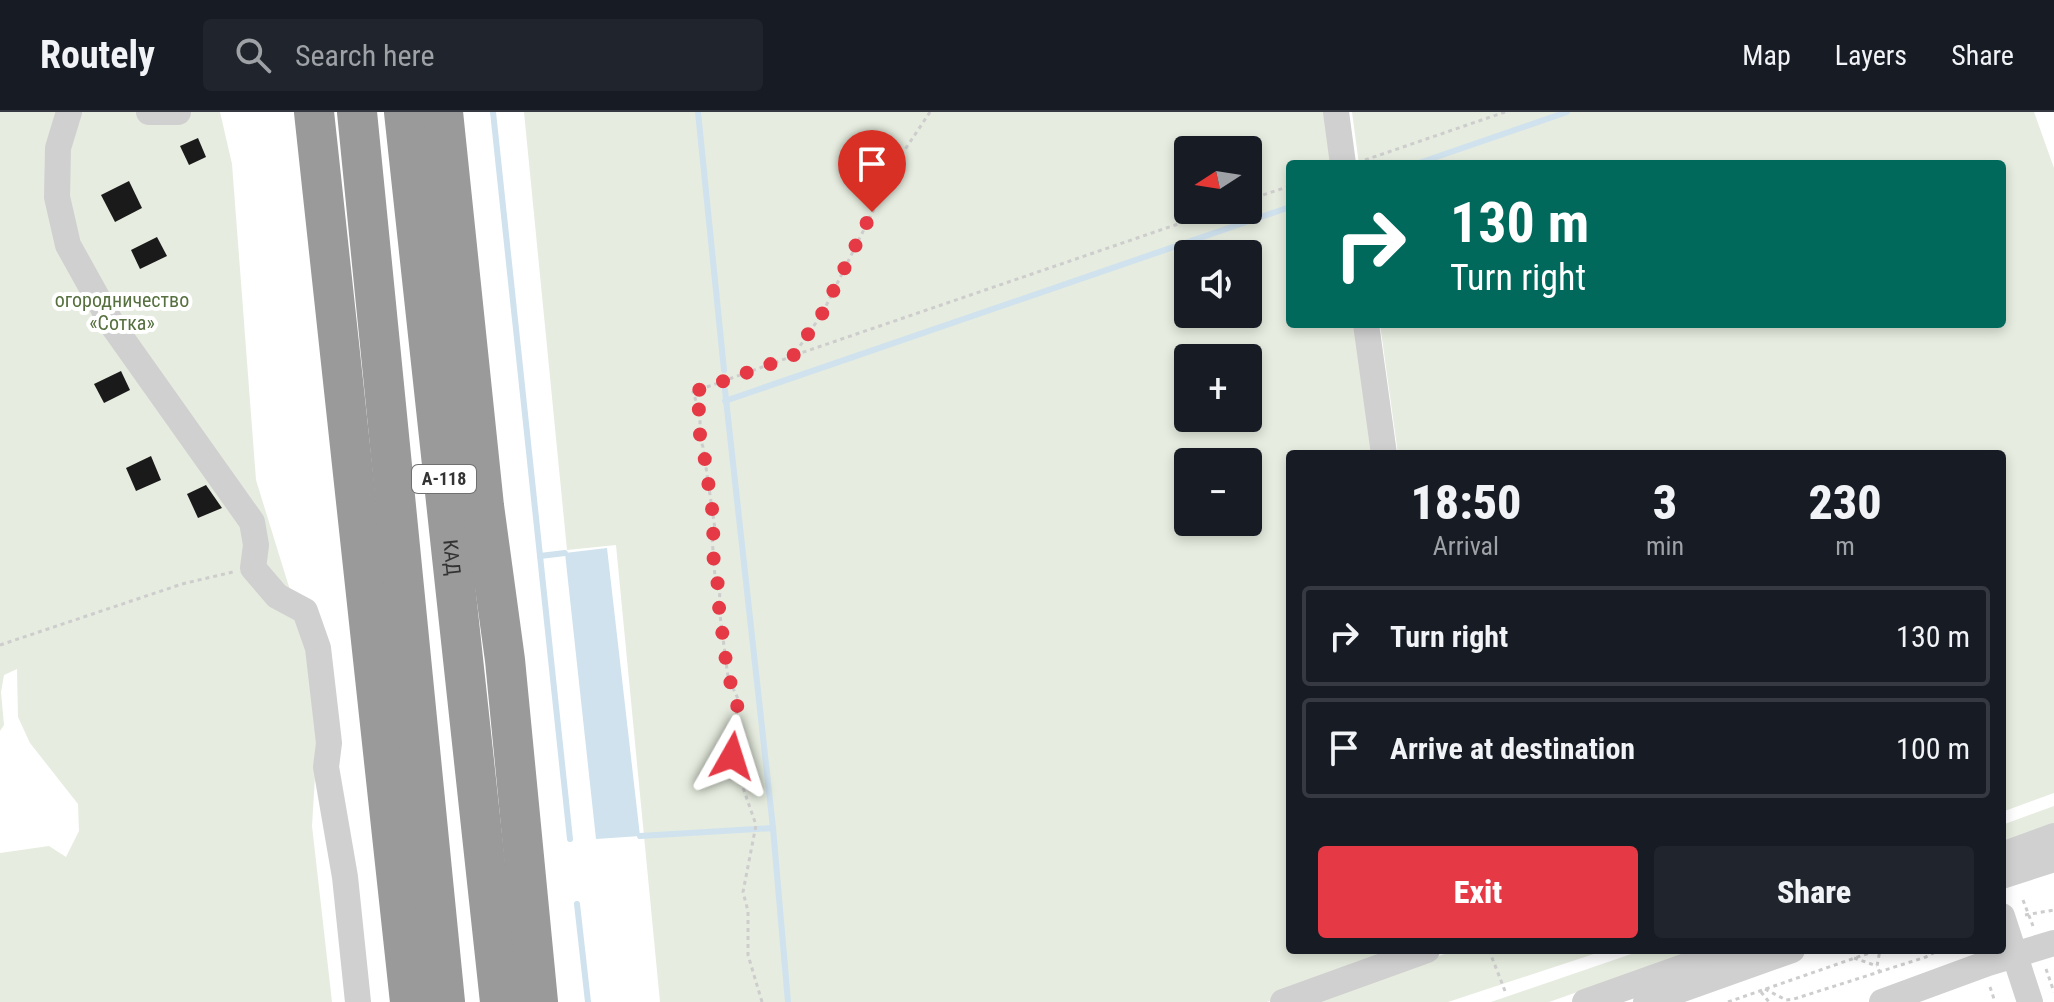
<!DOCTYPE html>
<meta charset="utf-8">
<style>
body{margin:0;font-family:"Roboto Condensed",sans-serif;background:#20242c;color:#f1f3f6;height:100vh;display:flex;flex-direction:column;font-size:30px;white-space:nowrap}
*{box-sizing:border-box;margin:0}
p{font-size:26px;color:#9ea1a6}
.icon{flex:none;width:44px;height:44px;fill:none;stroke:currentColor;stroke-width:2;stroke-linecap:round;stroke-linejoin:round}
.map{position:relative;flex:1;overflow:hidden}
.drawer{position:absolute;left:1286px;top:338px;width:720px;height:504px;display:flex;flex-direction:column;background:#171b24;border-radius:8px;box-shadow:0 4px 12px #0003}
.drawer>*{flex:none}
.banner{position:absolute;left:1286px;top:48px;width:720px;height:168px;border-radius:8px;box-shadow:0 4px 12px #0003;background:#00695c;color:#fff;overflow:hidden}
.needle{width:52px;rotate:258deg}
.buttons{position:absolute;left:1174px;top:24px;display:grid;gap:16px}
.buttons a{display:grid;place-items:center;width:88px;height:88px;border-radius:8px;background:#171b24;box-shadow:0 4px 12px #0003;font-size:40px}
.pin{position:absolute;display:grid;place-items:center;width:68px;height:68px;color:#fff;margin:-82px -34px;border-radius:50% 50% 50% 0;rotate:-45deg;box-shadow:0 0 8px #0007}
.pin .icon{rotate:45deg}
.me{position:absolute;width:88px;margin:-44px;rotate:6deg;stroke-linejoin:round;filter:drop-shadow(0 0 6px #0008)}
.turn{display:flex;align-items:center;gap:28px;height:168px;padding:0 32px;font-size:36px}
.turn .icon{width:104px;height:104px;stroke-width:2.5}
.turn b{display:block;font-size:56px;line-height:68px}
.eta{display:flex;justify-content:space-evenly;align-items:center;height:136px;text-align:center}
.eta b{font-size:48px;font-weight:800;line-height:56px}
.button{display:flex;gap:16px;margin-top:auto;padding:16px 32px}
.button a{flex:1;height:92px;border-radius:8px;background:#e63946;color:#fff;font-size:32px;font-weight:800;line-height:92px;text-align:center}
.button a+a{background:#20242c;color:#f1f3f6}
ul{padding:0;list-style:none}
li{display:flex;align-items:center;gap:24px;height:100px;margin:0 16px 12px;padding:0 16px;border:4px solid #363941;border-radius:8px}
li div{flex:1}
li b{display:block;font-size:30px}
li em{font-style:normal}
header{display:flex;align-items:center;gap:48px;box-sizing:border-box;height:112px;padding:0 40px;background:#171b24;border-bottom:2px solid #363941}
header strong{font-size:38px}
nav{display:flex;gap:44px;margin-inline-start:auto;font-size:28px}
.search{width:560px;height:72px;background:#20242c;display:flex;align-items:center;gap:20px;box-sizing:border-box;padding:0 28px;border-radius:8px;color:#9ea1a6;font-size:30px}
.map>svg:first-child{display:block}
.green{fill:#e6ecdf;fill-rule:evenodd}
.water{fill:#cfe2ee}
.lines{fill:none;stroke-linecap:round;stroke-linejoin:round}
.stream{stroke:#cfe2ee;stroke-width:6}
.building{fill:#1a1a1a}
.path{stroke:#cdcdcd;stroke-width:3;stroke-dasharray:4 4;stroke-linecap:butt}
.minor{stroke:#d0d0d0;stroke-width:26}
.highway{stroke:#9a9a9a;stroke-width:40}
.route{stroke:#e63946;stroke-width:14;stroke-dasharray:0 25.2}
.labels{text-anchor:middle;stroke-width:8;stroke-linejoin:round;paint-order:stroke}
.shield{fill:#fff;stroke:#707070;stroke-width:2}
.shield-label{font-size:18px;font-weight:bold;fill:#333}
.park-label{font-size:20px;fill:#56703f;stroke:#fff}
.street-label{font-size:20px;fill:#333;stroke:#fff}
</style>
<header>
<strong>Routely</strong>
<div class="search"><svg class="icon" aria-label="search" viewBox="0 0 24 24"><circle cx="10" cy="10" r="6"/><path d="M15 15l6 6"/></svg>Search here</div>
<nav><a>Map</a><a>Layers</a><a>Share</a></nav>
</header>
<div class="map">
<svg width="2054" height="890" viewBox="0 0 2054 890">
<rect width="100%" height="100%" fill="#fff"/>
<g class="green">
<polygon points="0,0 220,0 232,52 256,368 306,530 317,632 312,714 332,890 0,890 0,741 49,734 66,745 79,719 78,692 30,631 18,605 17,557 4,563 1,580 4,613 0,619"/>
<path d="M 524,0 L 1332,0 L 1339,52 L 1290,52 L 1290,212 L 1362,212 L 1380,342 L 1290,342 L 1290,838 L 1412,838 L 1267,890 L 660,890 L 616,433 L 567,438 ZM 1188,38 L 1248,38 L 1248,98 L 1188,98 ZM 1188,142 L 1248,142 L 1248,202 L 1188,202 ZM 1188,246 L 1248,246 L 1248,306 L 1188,306 ZM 1188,350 L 1248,350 L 1248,410 L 1188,410 Z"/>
<polygon points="1352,0 2034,0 2054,56 2054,681 2002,700 2002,342 1398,342 1380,212 2002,212 2002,52 1359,52"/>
<polygon points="2054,694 2054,712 2002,731 2002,713"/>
<polygon points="1457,838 1606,838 1448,890 1301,890"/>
<polygon points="1643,838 1697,838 1549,890 1491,890"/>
</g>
<polygon class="water" points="607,436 640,724 596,727 565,441"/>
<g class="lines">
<g class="stream">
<polyline points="493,0 570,727"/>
<polyline points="698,0 724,258"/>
<polyline points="1416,52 1567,0"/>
<polyline points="725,278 773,716 788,890"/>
<polyline points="725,289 1290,95"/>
<polyline points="540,444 565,441"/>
<polyline points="640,724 773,716"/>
<polyline points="577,792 588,890"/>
</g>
</g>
<g class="building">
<polygon points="198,26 206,45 189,53 180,34"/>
<polygon points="129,69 142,96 115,110 101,83"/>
<polygon points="157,125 167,144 140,157 131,138"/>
<polygon points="121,259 130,278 104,291 94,272"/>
<polygon points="151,344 161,368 136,379 126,356"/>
<polygon points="206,373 222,396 198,406 187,382"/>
</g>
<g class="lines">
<g class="path">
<polyline points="1365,48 1505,0"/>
<polyline points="1248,88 1290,74"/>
<polyline points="795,243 1219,98"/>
<polyline points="0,533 182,472 233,460"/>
<polyline points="2023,788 2033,814"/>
<polyline points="2025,803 2054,798"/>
<polyline points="1489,838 1505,879"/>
<polyline points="1854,846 1877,854"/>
<polyline points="2046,857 2054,880"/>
<polyline points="1880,861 1877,854 1880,838"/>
<polyline points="1990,875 1995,890"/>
<polyline points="1765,877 1786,888 1794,887 1926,845 1939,838"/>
<polyline points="1761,880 1769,890"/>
<polyline points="762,890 748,843 748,799 743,780 756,713 732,644 738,587 728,565 719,495 720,477 715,465 712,425 715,417 703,335 700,327 700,301 693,280 793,244 822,202 900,45 930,0"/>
<polyline points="1728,890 1878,838"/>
</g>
<g class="minor">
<polyline points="69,0 58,36 57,85 68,133 113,214 252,410 256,433 253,456 277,484 305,499 318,536 329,631 326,655 345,765 358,890"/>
<polyline points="149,0 178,0"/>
<polyline points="1336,0 1343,52"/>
<polyline points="1366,212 1384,342"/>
<polyline points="2002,743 2054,724"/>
<polyline points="2002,764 2054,747"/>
<polyline points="2002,804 2030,890"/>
<polyline points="1283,890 1427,838"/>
<polyline points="1585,890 1731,838"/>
<polyline points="1646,890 1792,838"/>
<polyline points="1882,890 1988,851 2054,831"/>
</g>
<g class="highway">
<polyline points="314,0 410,890"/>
<polyline points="357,0 445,890"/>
<path id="s1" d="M 404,0 L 500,890"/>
<polyline points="443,0 484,394 505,548 538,890"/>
</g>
</g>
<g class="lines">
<polyline class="route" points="732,644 738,587 728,565 719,495 720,477 715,465 712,425 715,417 703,335 700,327 700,301 693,280 793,244 822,202 872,100"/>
</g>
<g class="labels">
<rect class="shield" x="412" y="353" width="64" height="28" rx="6"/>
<g class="shield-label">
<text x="444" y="373">А-118</text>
</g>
<g class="park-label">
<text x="122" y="195">огородничество<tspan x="122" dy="23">«Сотка»</tspan></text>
</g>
<g class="street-label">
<text dy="7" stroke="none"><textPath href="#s1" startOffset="448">КАД</textPath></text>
</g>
</g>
</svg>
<div class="buttons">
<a><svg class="needle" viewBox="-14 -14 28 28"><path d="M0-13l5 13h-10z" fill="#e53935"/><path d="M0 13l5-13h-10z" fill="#9ea1a6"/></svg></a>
<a><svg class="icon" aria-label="sound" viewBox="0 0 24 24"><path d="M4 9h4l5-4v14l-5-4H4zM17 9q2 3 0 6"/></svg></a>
<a>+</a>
<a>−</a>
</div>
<div class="pin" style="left:872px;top:100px;background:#d93025"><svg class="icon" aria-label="arrive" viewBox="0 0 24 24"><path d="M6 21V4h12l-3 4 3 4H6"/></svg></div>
<svg class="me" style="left:732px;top:644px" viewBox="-20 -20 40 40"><path d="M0-17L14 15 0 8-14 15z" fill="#e63946" stroke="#fff" stroke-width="4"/></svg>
<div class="banner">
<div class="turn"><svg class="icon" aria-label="right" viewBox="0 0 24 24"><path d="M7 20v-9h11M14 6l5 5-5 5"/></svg><div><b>130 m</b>Turn right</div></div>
</div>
<section class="drawer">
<div class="eta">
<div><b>18:50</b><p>Arrival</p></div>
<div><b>3</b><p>min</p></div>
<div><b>230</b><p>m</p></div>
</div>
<ul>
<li><svg class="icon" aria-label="right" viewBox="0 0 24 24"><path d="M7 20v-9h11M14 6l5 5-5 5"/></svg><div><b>Turn right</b></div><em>130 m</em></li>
<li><svg class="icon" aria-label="arrive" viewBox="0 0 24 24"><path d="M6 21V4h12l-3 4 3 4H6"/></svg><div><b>Arrive at destination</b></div><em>100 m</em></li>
</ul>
<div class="button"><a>Exit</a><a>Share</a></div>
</section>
</div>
